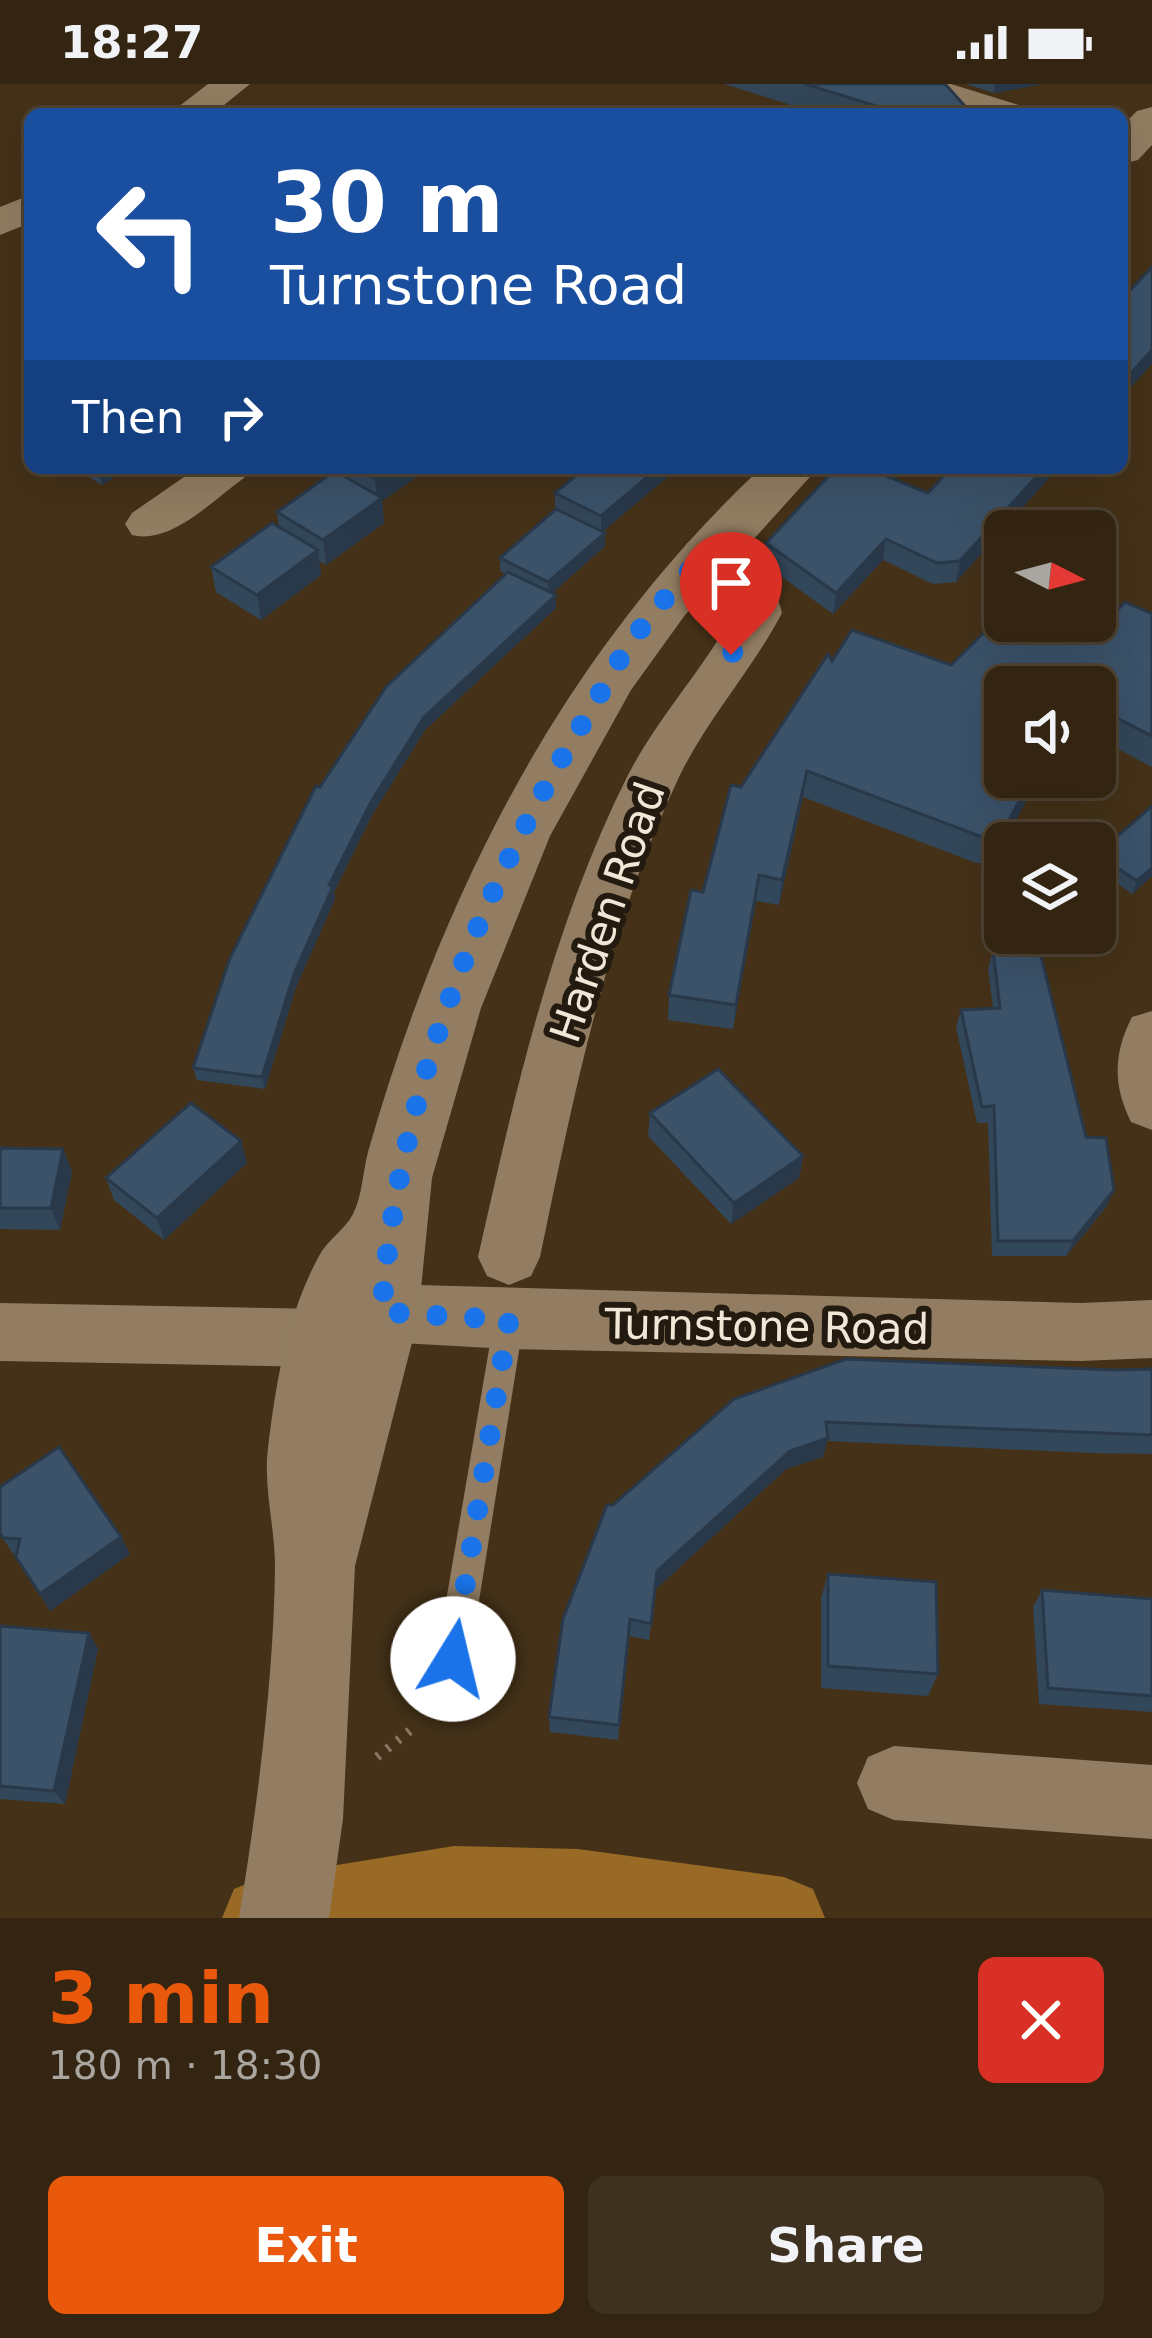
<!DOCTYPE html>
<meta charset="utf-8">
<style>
body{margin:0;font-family:"DejaVu Sans",sans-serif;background:#3e3120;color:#f1f3f6;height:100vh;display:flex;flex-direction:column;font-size:45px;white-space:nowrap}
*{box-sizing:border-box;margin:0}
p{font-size:39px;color:#a9a59f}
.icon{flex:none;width:66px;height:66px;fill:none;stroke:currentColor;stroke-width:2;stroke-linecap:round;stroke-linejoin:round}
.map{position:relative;height:1834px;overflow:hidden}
.drawer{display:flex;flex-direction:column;background:#332512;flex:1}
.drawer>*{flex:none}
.banner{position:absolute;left:24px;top:24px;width:1104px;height:366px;border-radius:18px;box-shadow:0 12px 48px #0002,0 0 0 3px #4e4232;background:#1a4fa0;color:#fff;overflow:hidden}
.needle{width:78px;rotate:96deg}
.buttons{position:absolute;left:984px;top:426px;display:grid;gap:24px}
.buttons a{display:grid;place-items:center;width:132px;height:132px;border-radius:18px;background:#332512;box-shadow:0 12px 48px #0002,0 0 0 3px #4e4232;font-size:60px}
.pin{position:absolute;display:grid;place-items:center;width:102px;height:102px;color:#fff;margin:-123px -51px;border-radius:50% 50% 50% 0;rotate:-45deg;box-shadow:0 0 12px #0007}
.pin .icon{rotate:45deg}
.me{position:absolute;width:132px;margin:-66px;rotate:9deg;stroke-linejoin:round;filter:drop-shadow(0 0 9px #0008)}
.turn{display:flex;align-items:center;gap:42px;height:252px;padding:0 48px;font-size:54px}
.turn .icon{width:156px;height:156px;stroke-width:2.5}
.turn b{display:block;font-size:84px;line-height:102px}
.then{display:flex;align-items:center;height:114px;padding:0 48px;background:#0003;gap:24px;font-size:45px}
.round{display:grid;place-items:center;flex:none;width:126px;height:126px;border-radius:18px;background:#3e3120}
.headline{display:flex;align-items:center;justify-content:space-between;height:204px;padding:0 48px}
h1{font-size:72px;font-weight:600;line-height:90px;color:#ea580c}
.button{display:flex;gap:24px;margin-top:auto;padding:24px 48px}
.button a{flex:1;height:138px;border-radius:18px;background:#ea580c;color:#fff;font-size:48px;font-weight:600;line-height:138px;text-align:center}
.button a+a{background:#3e3120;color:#f1f3f6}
.status{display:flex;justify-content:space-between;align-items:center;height:84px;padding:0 60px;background:#332512;direction:ltr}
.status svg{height:33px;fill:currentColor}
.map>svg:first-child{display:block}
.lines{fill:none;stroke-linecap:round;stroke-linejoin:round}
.canal{fill:#986a25;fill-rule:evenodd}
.path{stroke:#887863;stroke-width:9;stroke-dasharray:3 10;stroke-linecap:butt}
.service{fill:#927d62;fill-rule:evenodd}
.minor{fill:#927d62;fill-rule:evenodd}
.tertiary{fill:#927d62;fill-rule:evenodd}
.wall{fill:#33475a}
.shaded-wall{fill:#29394a}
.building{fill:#3b5269;stroke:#29394a;stroke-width:3}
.route{stroke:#1a73e8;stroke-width:21;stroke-dasharray:0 37.8}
.labels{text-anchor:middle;stroke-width:12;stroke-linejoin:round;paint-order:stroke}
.street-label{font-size:42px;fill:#f2e6d7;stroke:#241b10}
</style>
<div class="status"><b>18:27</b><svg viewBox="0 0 49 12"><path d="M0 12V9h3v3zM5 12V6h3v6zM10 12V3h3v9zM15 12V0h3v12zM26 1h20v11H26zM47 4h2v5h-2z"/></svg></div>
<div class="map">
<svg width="1152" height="1834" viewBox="0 0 1152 1834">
<rect width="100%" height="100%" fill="#443118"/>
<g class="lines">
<polygon class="canal" points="454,1762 578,1765 784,1793 813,1805 825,1834 222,1834 234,1805 263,1793"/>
<polyline class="path" points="377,1673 412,1645"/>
<polygon class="service" points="509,1222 520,1226 524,1236 463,1617 458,1629 446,1634 434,1629 429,1617 494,1236 498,1226"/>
<g class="minor">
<polygon points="208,0 250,0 213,30 169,30"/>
<polygon points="895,0 951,0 1022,22 1028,30 971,30 900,8"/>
<polygon points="30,111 30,139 0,151 0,123"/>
<path d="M 197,384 L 251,384 L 244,394 C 213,416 171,461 132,451 L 125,440 L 132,429 Z"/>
<path d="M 704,455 C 743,465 773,490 782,529 C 752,586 708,634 680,691 C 607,843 574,1010 540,1173 L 531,1192 L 509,1201 L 487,1192 L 478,1173 C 515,1009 552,842 628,691 C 658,633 703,586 734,529 L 730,511 L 687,481 L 681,470 L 687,459 Z"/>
<path d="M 1152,927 L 1152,1046 L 1131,1038 C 1113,1002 1113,970 1132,933 Z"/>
<polygon points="382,1200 1081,1219 1152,1216 1152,1274 1081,1277 509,1265 382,1258 359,1249 350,1229 359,1209"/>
<polygon points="0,1219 323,1225 346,1233 355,1254 346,1275 323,1283 0,1277"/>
<polygon points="894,1662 1152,1681 1152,1755 894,1736 868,1725 857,1699 868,1673"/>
</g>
<g class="tertiary">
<polygon points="1152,23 1152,61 1138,76 1122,80 1122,42 1137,27"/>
<path d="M 761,384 L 818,384 L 685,531 L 631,606 L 550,752 L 481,924 L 432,1094 L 418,1235 L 355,1482 L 343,1735 L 329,1834 L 239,1834 C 257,1724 274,1593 275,1482 C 275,1443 263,1402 268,1364 C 276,1298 287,1231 319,1172 C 327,1156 345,1146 353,1130 C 362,1113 363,1087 368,1068 C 382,1019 398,969 416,921 C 492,717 602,533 761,384 Z"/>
</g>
</g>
<g class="wall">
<polygon points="724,0 942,0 972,30 820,30"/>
<polygon points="966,0 1042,0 994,9"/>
<polygon points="74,384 128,384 102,401"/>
<polygon points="333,384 429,384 382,417 384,439 326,481 319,477 321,491 261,536 216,508 211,483 279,444 277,428 334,389"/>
<polygon points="585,384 678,384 602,448 605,462 552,509 556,511 556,524 425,646 372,731 334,808 335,815 296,903 265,1005 197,996 193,984 320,703 506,490 500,487 500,474 555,425 555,409"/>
<polygon points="1058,384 956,498 933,500 883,476 833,530 764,480 766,459 928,409"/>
<polygon points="1152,530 1152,683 1095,653 1095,603 1005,603 1039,693 993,779 976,779 803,713 779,821 756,817 733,945 668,936 669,911 741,703 832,577 951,581 1089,557"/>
<polygon points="1152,722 1152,792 1132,810 1095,784 1095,776 1097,770"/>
<polygon points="993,867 1086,1053 1107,1122 1066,1172 992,1172 988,1039 977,1039 956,943 961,926 993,924 988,885"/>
<polygon points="650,1029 803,1072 799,1094 731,1140 648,1052"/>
<polygon points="241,1057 247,1079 164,1156 114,1116 106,1094"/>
<polygon points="0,1064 63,1065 72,1088 60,1146 0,1145"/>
<polygon points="1152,1285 1152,1370 1091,1369 827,1357 823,1373 786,1385 656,1505 649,1556 629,1552 618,1656 550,1648 549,1633 613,1421 734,1315 1114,1286"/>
<polygon points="0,1450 121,1453 130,1470 50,1527 16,1472 14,1471"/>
<polygon points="828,1490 938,1590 928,1612 821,1604 821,1514"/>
<polygon points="1042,1506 1152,1515 1152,1628 1039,1620 1033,1523"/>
<polygon points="0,1542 89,1549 98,1565 65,1720 0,1715"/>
</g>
<g class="shaded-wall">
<polygon points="995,0 1042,0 994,9"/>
<polygon points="1152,266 1152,280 1122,313 1122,299"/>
<polygon points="98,384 128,384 102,401"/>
<polygon points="391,384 429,384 382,417 384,439 326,481 323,456 377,417 375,395"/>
<polygon points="658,384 678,384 601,449 601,432"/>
<polygon points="1044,384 1058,384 956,498 960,477"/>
<polygon points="605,449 605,462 549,512 548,498"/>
<polygon points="886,455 883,476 833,530 836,509"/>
<polygon points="318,466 321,491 261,536 257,511"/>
<polygon points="556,511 556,524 425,646 372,731 334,808 335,815 296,903 265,1005 262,993 294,890 329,801 371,718 424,633"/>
<polygon points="807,687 803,713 779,821 782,796"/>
<polygon points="1032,693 1039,693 993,779 1000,753"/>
<polygon points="1152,784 1152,792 1132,810 1137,797"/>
<polygon points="759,791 756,817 733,945 736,921"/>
<polygon points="241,1057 247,1079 164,1156 157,1134"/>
<polygon points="63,1065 72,1088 60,1146 51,1124"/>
<polygon points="803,1072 799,1094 731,1140 734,1119"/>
<polygon points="1114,1106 1107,1122 1066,1172 1073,1157"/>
<polygon points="828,1354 823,1373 786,1385 656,1505 649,1556 657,1487 790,1367"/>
<polygon points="121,1453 130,1470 50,1527 40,1510"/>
<polygon points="89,1549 98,1565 65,1720 54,1707"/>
</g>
<g class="building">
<polygon points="805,0 942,0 946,1 972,30 902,30"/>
<polygon points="1152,183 1152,266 1122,299 1122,215"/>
<polygon points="356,384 391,384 375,395"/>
<polygon points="585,384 658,384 601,432 555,409"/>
<polygon points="836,384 867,384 928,409 951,384 1044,384 960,477 937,479 886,455 836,509 766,459"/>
<polygon points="335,387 382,414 323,456 277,428"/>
<polygon points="556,425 605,449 548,498 500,474"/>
<polygon points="272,439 318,466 257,511 211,483"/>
<polygon points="508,488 556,511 424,633 371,718 329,801 333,802 294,890 262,993 193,984 230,874 316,702 320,703 386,603"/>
<polygon points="1125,518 1152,530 1152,652 1095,623 1095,603 1005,603 1005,693 1032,693 1000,753 982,753 807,687 782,796 759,791 736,921 669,911 691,806 703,808 731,701 741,703 828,570 832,577 852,546 951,581 1005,528 1005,537 1049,537 1089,557"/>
<polygon points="1152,722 1152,784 1137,797 1097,770"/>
<polygon points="993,867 1040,868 1086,1053 1106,1054 1114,1106 1073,1157 998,1157 994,1022 982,1023 961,926 1000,924"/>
<polygon points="718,985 803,1072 734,1119 650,1029"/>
<polygon points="191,1019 241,1057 157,1134 106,1094"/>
<polygon points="0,1064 63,1065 51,1124 0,1124"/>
<polygon points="846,1275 1114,1286 1152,1285 1152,1351 826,1338 828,1354 790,1367 657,1487 651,1540 630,1535 619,1641 549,1633 563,1535 607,1421 613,1421 734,1315"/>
<polygon points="59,1363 121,1453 40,1510 16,1473 20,1455 3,1454 0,1449 0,1403"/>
<polygon points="828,1490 936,1498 938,1590 828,1582"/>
<polygon points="1042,1506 1152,1515 1152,1612 1048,1604"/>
<polygon points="0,1542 89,1549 54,1707 0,1702"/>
</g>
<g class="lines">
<path class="route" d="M 453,1575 L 509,1236 L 382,1228 C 395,1020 478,809 587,632 C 604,604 619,573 639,547 C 659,520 682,496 704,470 C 762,507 771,511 731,571"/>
</g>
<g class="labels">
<g class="street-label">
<text transform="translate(607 828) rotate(-71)" y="15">Harden Road</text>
<text transform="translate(767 1242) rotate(1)" y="15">Turnstone Road</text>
</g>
</g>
</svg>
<div class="buttons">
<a><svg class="needle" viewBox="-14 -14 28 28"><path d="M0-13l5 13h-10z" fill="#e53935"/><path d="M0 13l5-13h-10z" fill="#a9a59f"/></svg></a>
<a><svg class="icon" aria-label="sound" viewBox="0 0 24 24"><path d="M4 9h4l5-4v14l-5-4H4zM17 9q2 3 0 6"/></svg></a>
<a><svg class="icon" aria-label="layers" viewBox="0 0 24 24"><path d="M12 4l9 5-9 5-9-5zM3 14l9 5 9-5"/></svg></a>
</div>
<div class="pin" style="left:731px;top:571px;background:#d93025"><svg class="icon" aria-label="arrive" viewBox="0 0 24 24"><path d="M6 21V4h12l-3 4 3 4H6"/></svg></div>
<svg class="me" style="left:453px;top:1575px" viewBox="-20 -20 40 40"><circle r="19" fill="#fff"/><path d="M0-13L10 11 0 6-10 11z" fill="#1a73e8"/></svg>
<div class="banner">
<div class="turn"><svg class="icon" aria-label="left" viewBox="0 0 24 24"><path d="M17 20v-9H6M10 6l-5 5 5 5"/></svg><div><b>30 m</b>Turnstone Road</div></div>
<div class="then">Then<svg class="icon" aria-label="right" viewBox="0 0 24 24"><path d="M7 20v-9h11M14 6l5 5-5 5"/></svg></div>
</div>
</div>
<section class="drawer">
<div class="headline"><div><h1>3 min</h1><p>180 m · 18:30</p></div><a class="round" style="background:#d93025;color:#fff"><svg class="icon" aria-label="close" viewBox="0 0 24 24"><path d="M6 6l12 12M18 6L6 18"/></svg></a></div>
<div class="button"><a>Exit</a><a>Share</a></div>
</section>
